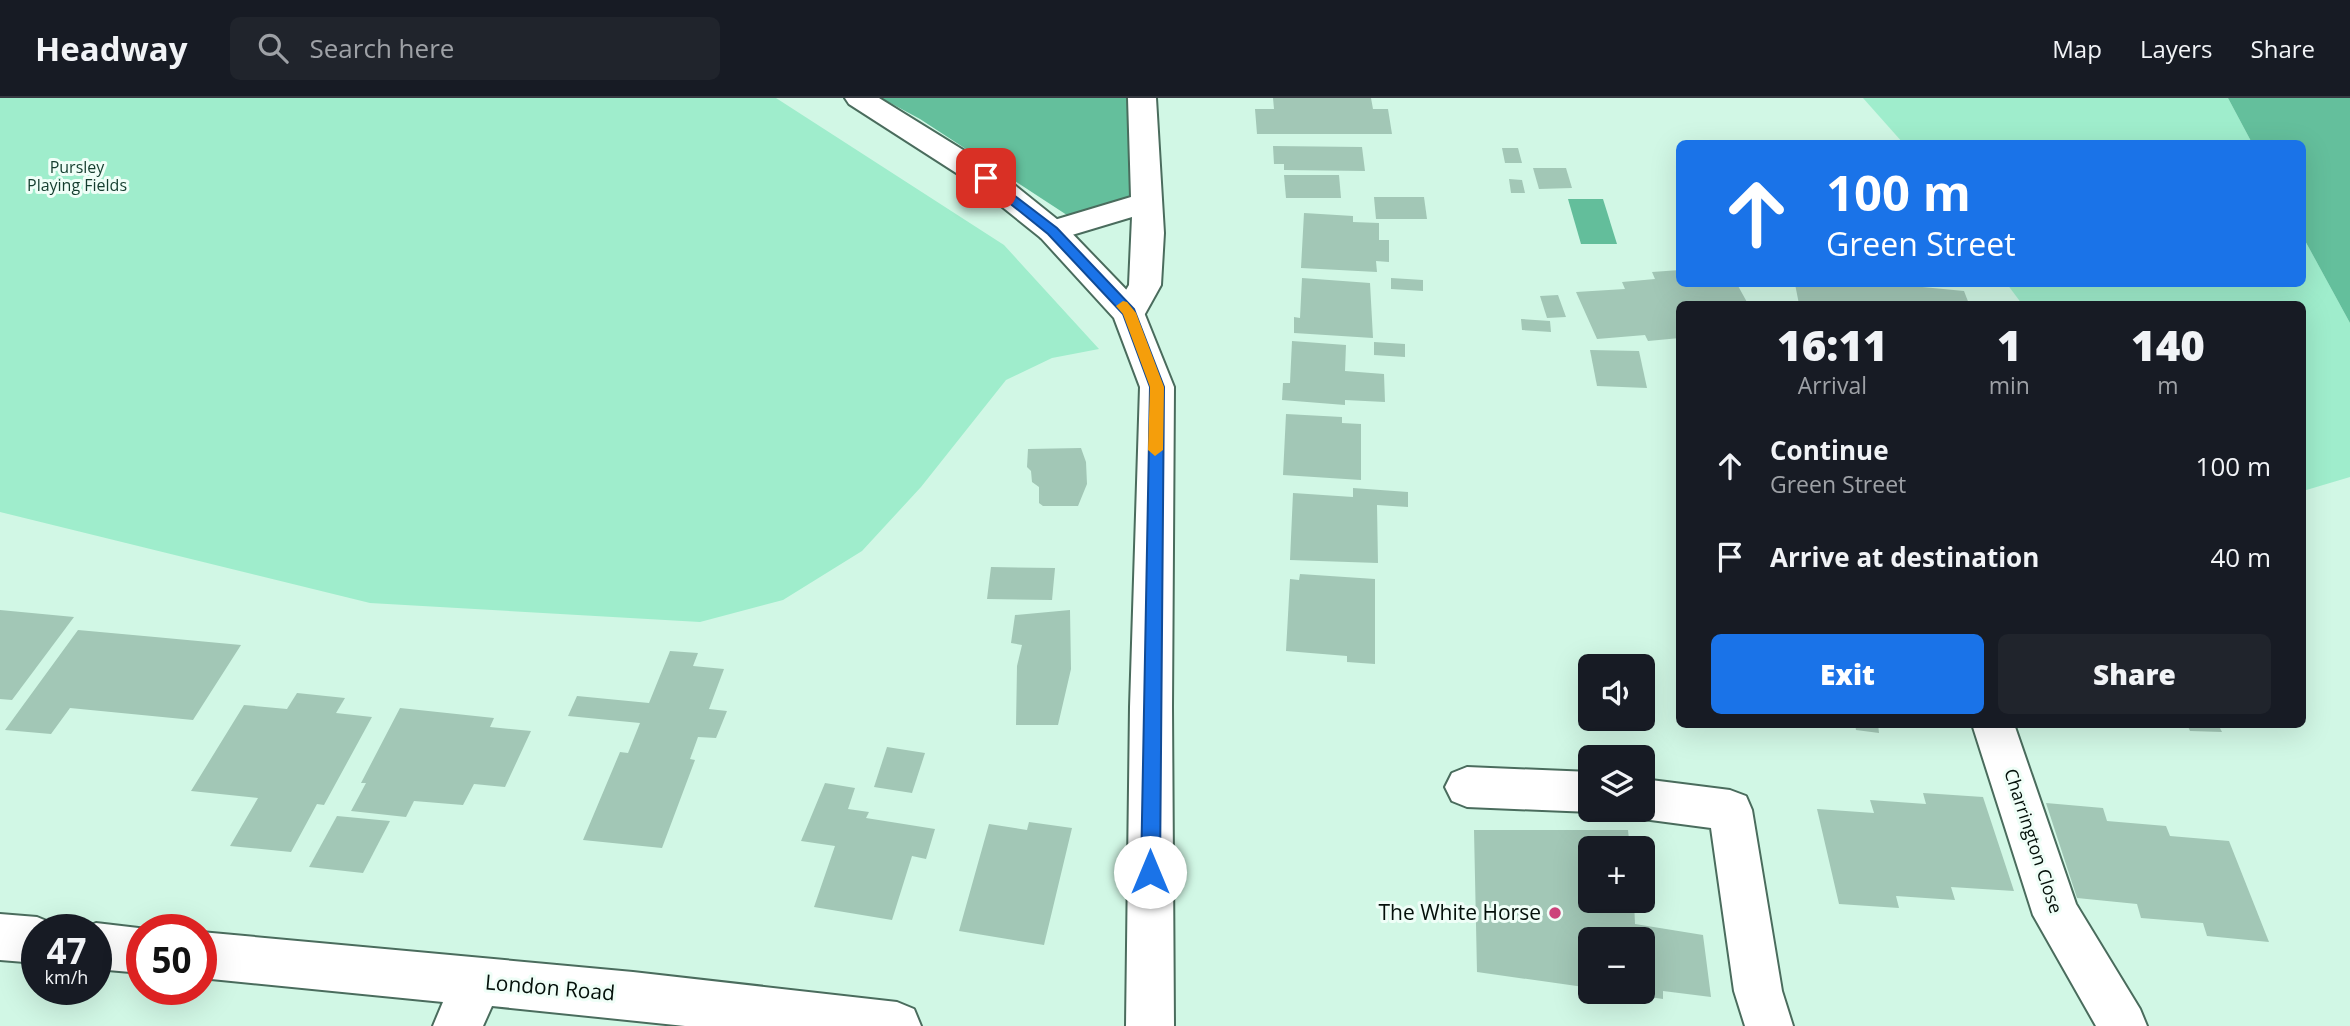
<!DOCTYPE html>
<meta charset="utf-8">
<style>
body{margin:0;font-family:"Open Sans",sans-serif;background:#20242c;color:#f1f3f6;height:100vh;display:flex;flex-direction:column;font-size:26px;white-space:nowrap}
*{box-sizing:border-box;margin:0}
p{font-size:23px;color:#9ea1a6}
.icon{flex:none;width:38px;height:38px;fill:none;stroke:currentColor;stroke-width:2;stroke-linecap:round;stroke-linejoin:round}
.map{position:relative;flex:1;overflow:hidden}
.sheet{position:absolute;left:1676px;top:203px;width:630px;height:427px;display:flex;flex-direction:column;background:#171b24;border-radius:10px;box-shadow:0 7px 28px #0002}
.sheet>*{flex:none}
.top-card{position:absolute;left:1676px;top:42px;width:630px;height:147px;border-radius:10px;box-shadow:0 7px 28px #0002;background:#1a73e8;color:#fff;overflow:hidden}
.tools{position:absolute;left:1578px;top:556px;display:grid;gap:14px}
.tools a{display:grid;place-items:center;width:77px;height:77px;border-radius:10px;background:#171b24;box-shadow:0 7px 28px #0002;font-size:35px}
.speed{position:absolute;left:21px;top:816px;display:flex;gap:14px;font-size:35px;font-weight:700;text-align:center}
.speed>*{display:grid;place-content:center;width:91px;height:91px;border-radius:50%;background:#171b24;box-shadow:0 7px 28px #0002;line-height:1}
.speed small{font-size:18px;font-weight:400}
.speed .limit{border:10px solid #d22;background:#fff;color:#111}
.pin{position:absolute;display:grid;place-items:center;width:60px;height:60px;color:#fff;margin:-30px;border-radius:14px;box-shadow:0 4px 10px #0006}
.me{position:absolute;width:77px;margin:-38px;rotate:0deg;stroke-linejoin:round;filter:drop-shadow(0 0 5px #0008)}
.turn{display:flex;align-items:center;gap:24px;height:147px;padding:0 35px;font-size:32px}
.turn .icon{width:91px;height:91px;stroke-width:2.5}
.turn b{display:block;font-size:49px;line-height:60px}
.eta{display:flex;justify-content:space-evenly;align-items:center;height:119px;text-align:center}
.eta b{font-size:42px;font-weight:800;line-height:49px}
.action{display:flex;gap:14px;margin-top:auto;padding:14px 35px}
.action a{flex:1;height:80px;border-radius:10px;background:#1a73e8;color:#fff;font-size:28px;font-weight:800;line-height:80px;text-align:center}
.action a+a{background:#20242c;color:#f1f3f6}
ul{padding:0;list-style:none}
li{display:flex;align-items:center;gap:21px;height:91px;padding:0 35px}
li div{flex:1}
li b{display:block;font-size:26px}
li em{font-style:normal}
header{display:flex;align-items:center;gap:42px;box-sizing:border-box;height:98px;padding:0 35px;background:#171b24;border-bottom:2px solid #363941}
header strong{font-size:33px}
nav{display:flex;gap:38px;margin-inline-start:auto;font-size:24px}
.search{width:490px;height:63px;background:#20242c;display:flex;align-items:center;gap:18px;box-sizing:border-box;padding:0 24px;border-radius:10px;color:#9ea1a6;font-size:26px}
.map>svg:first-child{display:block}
.green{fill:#9fedcc}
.forest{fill:#64bf9c}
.water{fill:#63be9b}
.building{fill:#a2c7b6}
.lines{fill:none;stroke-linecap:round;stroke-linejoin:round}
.minor-casing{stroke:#4a6c5d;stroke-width:4}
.major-casing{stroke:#4a6c5d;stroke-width:4}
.minor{fill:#fff;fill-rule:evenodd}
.major{fill:#fff;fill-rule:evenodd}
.route{fill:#1a73e8;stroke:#114b97;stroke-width:2}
.slow{fill:#f59e0b}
.poi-dot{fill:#cd437b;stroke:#effef7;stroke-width:2.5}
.labels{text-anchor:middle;stroke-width:6;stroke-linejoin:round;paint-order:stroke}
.far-park-label{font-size:16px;fill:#143d2e;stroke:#effef7}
.street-label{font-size:18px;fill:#04100a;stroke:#effef7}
.near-poi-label{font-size:21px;fill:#04100a;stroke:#effef7;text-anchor:end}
.near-street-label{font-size:21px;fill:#04100a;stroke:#effef7}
</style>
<header>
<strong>Headway</strong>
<div class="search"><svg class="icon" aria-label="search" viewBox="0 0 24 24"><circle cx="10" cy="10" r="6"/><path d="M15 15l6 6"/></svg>Search here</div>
<nav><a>Map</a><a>Layers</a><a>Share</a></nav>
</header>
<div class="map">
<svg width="2350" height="928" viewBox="0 0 2350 928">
<rect width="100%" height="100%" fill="#d1f7e5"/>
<g class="green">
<polygon points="0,0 776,0 1004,147 1099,251 1052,260 1006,282 921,389 862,453 783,502 700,524 370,505 0,414"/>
<polygon points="1863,0 2228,0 2252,45 1903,45"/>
<polygon points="2303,139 2350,225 2350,379 2303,393 2303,206 2022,206 2007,186 2303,186"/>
</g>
<g class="forest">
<polygon points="881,0 1137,0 1135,97 1073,121 920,21"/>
<polygon points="2228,0 2350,0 2350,225 2303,139 2303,46 2252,45"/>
</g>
<polygon class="water" points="1568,101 1603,101 1617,146 1581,146"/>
<g class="building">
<polygon points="1273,0 1371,0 1373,11 1388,11 1392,36 1257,36 1255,11 1274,11"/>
<polygon points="1273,48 1362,49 1365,73 1284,72 1284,66 1274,66"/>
<polygon points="1502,50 1518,50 1522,65 1505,65"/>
<polygon points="1533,70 1566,70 1572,90 1539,91"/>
<polygon points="1284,77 1339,77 1341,100 1286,100"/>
<polygon points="1509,81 1522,82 1525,95 1511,95"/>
<polygon points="1374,99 1424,99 1427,121 1376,121"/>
<polygon points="1304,115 1353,118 1353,124 1379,125 1379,142 1389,142 1389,164 1376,163 1377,174 1301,170"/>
<polygon points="1680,172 1680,186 1737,186 1748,206 1680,206 1680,240 1648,243 1645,237 1597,241 1576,194 1625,191 1622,184 1655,181 1652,174"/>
<polygon points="1302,180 1370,185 1373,240 1294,235 1294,219 1300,220"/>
<polygon points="1391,180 1423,182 1423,193 1391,191"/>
<polygon points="1795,186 1912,186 1912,188 1964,193 1969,206 1799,206"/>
<polygon points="1558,197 1566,219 1547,220 1540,198"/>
<polygon points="1521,221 1550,223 1551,234 1522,232"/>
<polygon points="1292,243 1346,247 1345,273 1384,276 1385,304 1345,302 1345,307 1282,302 1283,285 1290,285"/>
<polygon points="1374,244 1405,246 1405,259 1374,257"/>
<polygon points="1590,252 1639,253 1647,290 1597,288"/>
<polygon points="1286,316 1342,319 1342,325 1361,326 1361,382 1283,377"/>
<polygon points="1081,350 1086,364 1087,386 1078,408 1043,408 1039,405 1039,389 1032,384 1031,373 1027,369 1028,351"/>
<polygon points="1353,390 1408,394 1408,409 1377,407 1378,465 1290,462 1293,395 1353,399"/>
<polygon points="991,469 1055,470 1052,502 987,501"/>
<polygon points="1300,476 1375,481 1375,566 1347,564 1347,558 1286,553 1290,481 1299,482"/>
<polygon points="0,512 74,519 12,602 0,601"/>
<polygon points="1070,512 1071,571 1058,627 1016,627 1017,568 1022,547 1011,545 1015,517"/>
<polygon points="78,532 155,539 241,547 193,622 70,610 51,636 5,632"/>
<polygon points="670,553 698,555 693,568 724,571 709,611 727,613 716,640 698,639 690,661 695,662 662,750 583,742 620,654 628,655 640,625 568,618 577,598 649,605"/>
<polygon points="297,595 345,600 336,615 372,619 324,707 317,706 291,754 230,748 258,700 191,693 244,607 287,611"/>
<polygon points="400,610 494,620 490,629 531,633 505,689 474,686 463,707 414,703 406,719 351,713 366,685 361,685"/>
<polygon points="1855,626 1878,626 1879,635 1856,632"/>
<polygon points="2187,626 2218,626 2222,634 2190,633"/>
<polygon points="887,649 925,655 912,695 874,689"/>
<polygon points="825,685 855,690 848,711 869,714 866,720 935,731 926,761 912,758 892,822 814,809 835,748 801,743"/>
<polygon points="1923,695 1983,699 2014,793 1951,789 1955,802 1896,798 1899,810 1839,806 1817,711 1874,715 1870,702 1926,706"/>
<polygon points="2046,705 2103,710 2107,723 2166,728 2170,738 2229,743 2269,844 2207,838 2203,825 2141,820 2137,806 2077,800"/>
<polygon points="337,718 390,723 363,775 309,769"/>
<polygon points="1029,724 1072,730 1044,847 959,833 989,726 1027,732"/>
<polygon points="1474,732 1628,732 1630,751 1591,751 1591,803 1634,803 1635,826 1703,837 1711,899 1663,893 1663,901 1629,896 1643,894 1643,842 1591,842 1591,890 1477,874"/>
</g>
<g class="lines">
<defs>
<g id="minor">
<polygon points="1128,0 1156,0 1164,135 1161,187 1141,223 1129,226 1117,223 1112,215 1129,187 1132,119 1052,143 1041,140 1036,133 1041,126 1131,99"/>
<polygon points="1972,626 2014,626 2076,806 2140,911 2147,928 2096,928 2033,817"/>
<polygon points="1467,669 1591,674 1591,712 1595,712 1591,714 1467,709 1452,703 1445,689 1452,675"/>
<polygon points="1643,681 1730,692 1746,698 1752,712 1782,893 1793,928 1745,928 1734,893 1711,730 1643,721 1628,715 1626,712 1643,712"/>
<polygon points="0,816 37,819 54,826 56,831 37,831 37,865 0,862"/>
<polygon points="96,825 147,831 142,831 142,875 96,871 96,831 81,831"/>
<polygon points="201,834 633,874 897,904 914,911 921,928 685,928 492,908 483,928 433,928 443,904 201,880"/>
</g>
<polygon id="major" points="845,0 879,0 997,73 1063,126 1141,207 1174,289 1172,609 1174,928 1126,928 1130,609 1140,289 1114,220 1041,140 975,87 849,6"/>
</defs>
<use href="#minor" class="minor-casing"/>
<use href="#major" class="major-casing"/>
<use href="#minor" class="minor"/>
<use href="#major" class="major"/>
</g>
<polygon class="route" points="986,76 1057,130 1134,211 1164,289 1160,774 1157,781 1150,783 1144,781 1141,774 1150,289 1123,216 1048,136 982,83 980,80"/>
<polygon class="slow" points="1123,203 1127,204 1136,215 1164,289 1163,352 1155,358 1148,352 1150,289 1123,216 1116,208"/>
<circle class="poi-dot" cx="1555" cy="815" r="7"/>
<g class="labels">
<g class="far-park-label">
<text x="77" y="75">Pursley<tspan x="77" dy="18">Playing Fields</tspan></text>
</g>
<g class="street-label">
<text transform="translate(2033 743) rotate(72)" y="6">Charrington Close</text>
</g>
<g class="near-poi-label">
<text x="1541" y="822">The White Horse</text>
</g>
<g class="near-street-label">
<text transform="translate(550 890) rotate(5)" y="7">London Road</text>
</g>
</g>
</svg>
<div class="tools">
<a><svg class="icon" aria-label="sound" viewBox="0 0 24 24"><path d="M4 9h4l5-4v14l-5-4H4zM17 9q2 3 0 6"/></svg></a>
<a><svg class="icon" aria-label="layers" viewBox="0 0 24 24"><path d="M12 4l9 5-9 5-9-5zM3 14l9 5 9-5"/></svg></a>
<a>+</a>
<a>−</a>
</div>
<div class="speed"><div>47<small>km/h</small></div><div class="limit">50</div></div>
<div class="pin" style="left:986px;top:80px;background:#d93025"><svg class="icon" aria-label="arrive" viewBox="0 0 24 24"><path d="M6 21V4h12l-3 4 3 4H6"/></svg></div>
<svg class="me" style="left:1150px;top:774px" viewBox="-20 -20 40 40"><circle r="19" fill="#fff"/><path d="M0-13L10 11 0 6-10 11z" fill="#1a73e8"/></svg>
<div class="top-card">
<div class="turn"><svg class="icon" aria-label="ahead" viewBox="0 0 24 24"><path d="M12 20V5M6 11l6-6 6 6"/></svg><div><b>100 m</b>Green Street</div></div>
</div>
<section class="sheet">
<div class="eta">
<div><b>16:11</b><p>Arrival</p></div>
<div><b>1</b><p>min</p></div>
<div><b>140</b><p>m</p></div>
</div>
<ul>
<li><svg class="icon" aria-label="ahead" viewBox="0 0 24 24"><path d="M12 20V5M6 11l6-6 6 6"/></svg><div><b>Continue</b><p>Green Street</p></div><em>100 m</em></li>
<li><svg class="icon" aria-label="arrive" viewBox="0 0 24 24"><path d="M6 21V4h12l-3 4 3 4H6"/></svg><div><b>Arrive at destination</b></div><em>40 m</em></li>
</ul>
<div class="action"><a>Exit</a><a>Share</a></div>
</section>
</div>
